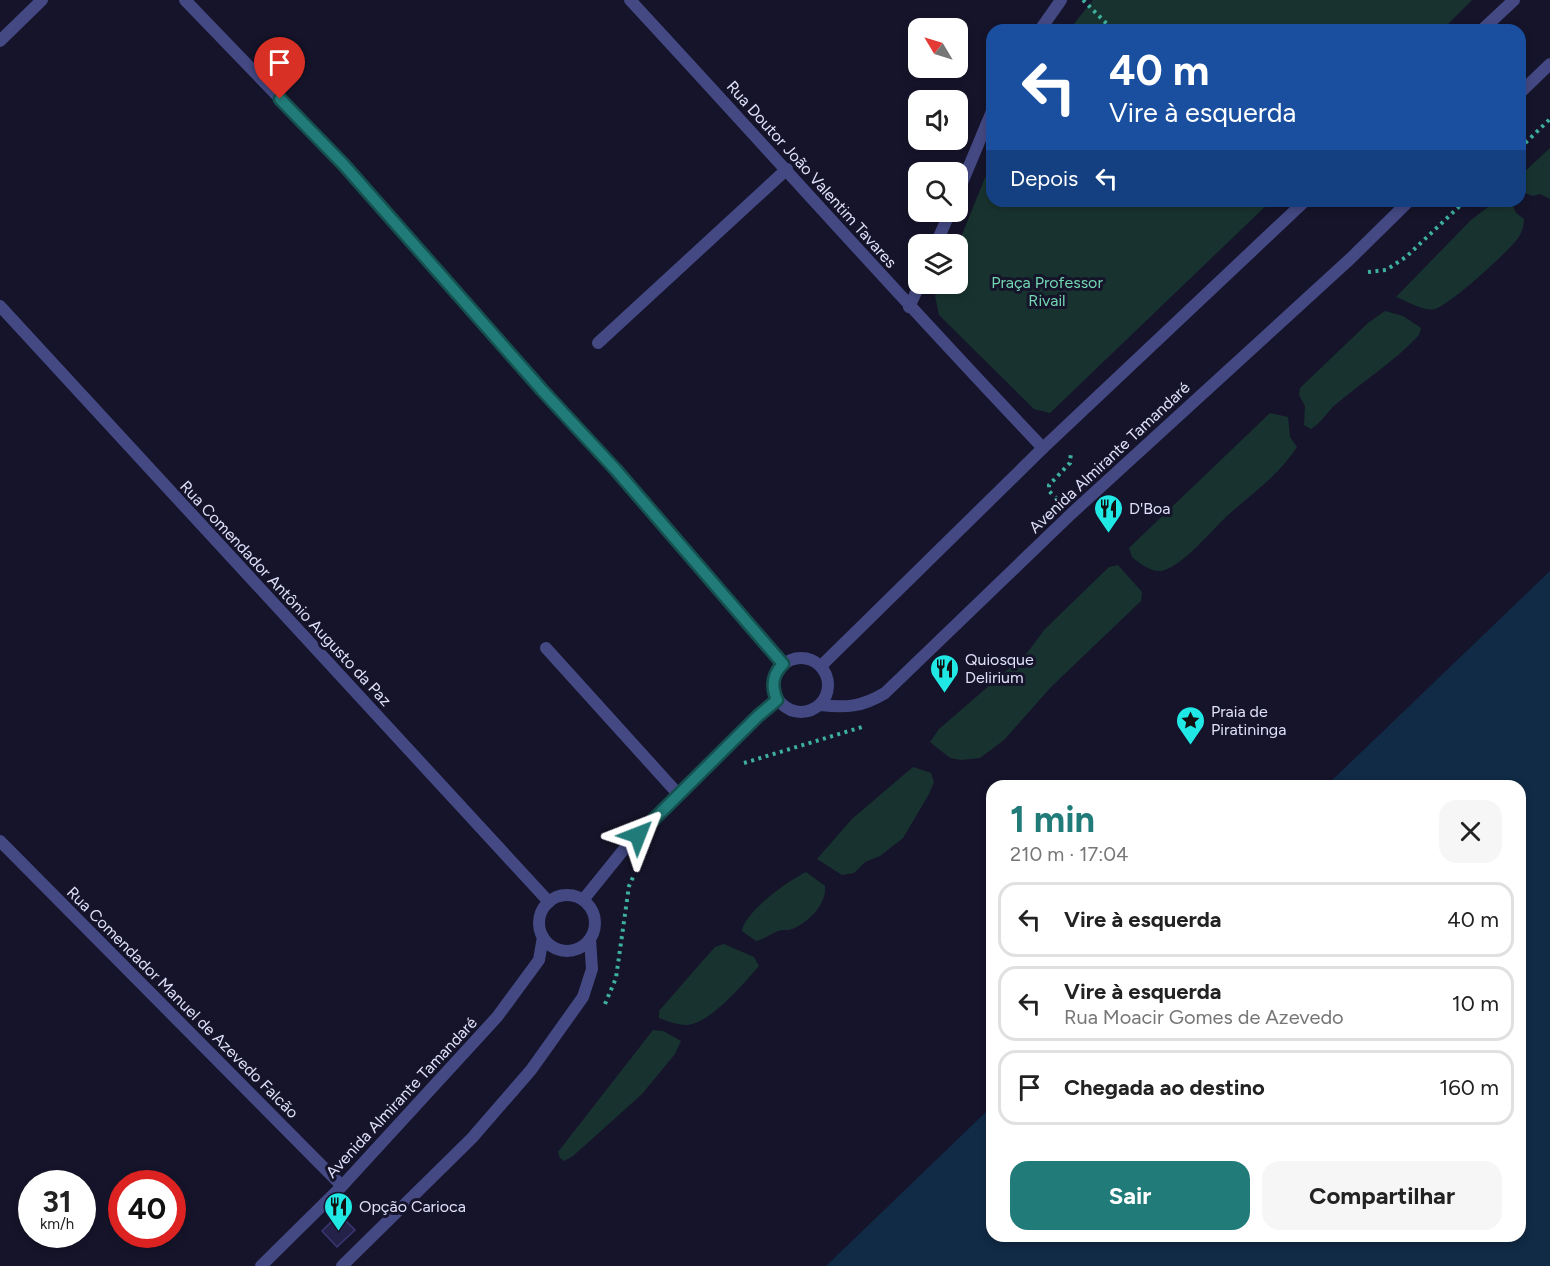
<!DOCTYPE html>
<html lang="pt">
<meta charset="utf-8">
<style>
body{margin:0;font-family:Figtree,sans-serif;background:#f6f6f6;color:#222;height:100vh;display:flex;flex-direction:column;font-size:22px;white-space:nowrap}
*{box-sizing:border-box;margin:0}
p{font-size:20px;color:#767676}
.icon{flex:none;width:33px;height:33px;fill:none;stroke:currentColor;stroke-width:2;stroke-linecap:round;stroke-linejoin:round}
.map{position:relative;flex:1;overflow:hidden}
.side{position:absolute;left:986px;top:780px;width:540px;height:462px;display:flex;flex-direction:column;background:#fff;border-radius:18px;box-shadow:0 3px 9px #0003}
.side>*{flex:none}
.hud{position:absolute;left:986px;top:24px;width:540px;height:183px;border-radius:18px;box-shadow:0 3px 9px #0003;background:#1a4fa0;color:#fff;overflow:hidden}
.needle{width:39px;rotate:308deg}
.controls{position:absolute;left:908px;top:18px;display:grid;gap:12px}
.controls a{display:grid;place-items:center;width:60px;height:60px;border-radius:12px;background:#fff;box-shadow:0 3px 9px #0003;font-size:30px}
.speed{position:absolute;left:18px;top:1170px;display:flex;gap:12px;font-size:30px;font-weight:700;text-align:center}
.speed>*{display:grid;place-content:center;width:78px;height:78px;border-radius:50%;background:#fff;box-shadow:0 3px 9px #0003;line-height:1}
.speed small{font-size:15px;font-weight:400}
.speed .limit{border:9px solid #d22;background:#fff;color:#111}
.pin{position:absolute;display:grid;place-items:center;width:51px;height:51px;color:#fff;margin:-62px -26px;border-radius:50% 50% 50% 0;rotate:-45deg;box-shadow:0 0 6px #0007}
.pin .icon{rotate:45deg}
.me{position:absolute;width:66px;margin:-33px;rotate:45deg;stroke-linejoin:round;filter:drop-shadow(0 0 4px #0008)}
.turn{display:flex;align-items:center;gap:21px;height:126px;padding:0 24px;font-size:27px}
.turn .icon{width:78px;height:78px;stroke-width:2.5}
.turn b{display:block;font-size:42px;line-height:51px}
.then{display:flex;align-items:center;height:57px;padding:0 24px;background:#0003;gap:12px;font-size:22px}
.round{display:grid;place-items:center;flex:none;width:63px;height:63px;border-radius:18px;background:#f6f6f6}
.head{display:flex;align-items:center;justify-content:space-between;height:102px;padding:0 24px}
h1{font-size:36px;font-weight:700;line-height:45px;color:#217b79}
.primary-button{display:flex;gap:12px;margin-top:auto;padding:12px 24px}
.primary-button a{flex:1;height:69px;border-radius:18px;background:#217b79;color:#fff;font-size:24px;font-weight:700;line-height:69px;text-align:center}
.primary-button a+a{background:#f6f6f6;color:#222}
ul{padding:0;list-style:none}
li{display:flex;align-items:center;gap:18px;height:75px;margin:0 12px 9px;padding:0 12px;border:3px solid #e0e0e0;border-radius:18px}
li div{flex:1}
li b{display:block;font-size:22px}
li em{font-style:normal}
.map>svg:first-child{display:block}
.green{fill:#18332f}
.water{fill:#112a45}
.building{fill:#252249;stroke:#3b3672;stroke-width:1.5}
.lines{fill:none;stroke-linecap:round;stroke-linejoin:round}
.path{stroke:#3eb19d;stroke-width:4;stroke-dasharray:3 4.5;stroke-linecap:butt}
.service{stroke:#444984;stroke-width:12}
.minor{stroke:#444984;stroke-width:12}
.tertiary{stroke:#444984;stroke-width:12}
.route-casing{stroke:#15504f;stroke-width:15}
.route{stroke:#217b79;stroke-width:10}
.labels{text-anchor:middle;stroke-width:6;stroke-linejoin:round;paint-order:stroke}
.street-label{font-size:16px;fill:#e0e0fc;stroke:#15142a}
.park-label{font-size:16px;fill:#72d6b1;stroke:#15142a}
.poi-label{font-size:16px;fill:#e0e0fc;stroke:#15142a;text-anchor:start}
</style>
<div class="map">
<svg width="1550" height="1266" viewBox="0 0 1550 1266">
<rect width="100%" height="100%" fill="#15142a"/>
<g class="green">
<polygon points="1093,0 1472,0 1442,30 1069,30"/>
<polygon points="1550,148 1550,199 1540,194 1533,196 1522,192 1520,176"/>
<polygon points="991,163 992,201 1271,201 1050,413 1034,409 939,315 935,296 941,284 957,284 957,247"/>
<path d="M 1496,201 L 1511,201 L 1516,213 L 1524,219 C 1524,226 1522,231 1519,237 C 1509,251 1451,304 1435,309 C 1424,312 1407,301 1396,297 L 1471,220 Z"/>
<path d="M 1385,311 L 1403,316 L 1421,328 L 1419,335 C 1395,361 1362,382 1335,405 C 1326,413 1322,422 1311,429 L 1304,425 L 1305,406 L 1299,395 L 1300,388 L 1368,323 Z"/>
<path d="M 1270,413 L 1288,417 L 1290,437 L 1297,447 C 1277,477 1254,492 1228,515 C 1213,529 1181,568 1161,571 C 1151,572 1139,563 1132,557 L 1129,548 Z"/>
<polygon points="1118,565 1142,592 1141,601 1051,687 1004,740 980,758 961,760 950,758 930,742 939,729 1027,653 1045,629 1109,567"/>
<polygon points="913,767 931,773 934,782 929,794 903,838 880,856 865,862 854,873 842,875 817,859 852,819"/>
<path d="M 806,872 L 825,886 C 827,904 808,923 792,929 C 788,931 782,929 778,931 C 770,934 765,939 756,941 L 742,931 C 744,912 789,880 806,872 Z"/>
<path d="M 724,944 L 754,957 L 759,966 C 744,983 709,1025 686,1025 C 677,1025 667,1021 659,1018 L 659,1011 L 707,956 L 715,947 Z"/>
<polygon points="653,1030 663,1031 681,1041 675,1054 642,1094 573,1156 564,1161 560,1158 558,1152"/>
</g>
<polygon class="water" points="1550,571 1550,1266 826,1266 991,1107 992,1236 1520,1236 1520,786 1326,786"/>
<polygon class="building" points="339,1214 355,1230 337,1247 322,1231"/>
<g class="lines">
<g class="path">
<polyline points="1083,0 1113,30"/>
<polyline points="1520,148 1550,119"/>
<polyline points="1368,272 1386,270 1406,257 1465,201"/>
<polyline points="1057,499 1049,491 1049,485 1070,463 1071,452"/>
<polyline points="744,763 862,727"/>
<polyline points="605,1004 616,978 629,886 634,875"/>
</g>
<g class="service">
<polyline points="598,343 787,169"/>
<polyline points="546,648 679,795"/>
</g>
<g class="minor">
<polyline points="185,0 344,165 542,390 616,470 783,664"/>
<path d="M 630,0 C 768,149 903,301 1043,448"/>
<polyline points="1040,30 1061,0"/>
<polyline points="957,195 992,111"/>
<polyline points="936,244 950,212"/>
<polyline points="0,306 549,902"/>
<polyline points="909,307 920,284"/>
<polyline points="0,841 342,1186"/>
</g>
<g class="tertiary">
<polyline points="1482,30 1514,0"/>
<polyline points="0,41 42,0"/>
<polyline points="1520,93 1550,64"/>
<circle cx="801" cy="685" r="27"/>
<polyline points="821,666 1043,448 1305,201"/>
<path d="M 820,705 C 846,708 862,707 885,693 L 1071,514 L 1350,259 L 1409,201"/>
<circle cx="567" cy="923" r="28"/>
<polyline points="583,900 625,848 758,715 778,700"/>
<polyline points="261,1266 342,1186 497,1017 539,960 543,937"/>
<polyline points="342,1266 472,1138 531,1070 583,997 592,969 590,939"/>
</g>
</g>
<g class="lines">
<defs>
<path id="route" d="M 280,99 L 344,165 L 542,390 L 616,470 L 783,664 C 772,675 771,686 777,700 L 758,716 L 638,835"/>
</defs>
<use href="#route" class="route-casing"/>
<use href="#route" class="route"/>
</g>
<defs>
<symbol id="restaurant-pin" viewBox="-11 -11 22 30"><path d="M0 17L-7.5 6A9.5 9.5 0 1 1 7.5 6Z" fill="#20e8e4" stroke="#15142a"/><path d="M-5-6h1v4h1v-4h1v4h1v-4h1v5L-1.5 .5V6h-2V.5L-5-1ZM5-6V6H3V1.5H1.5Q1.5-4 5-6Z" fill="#111"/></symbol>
<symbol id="sight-pin" viewBox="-11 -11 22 30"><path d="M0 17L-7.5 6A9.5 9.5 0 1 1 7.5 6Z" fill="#20e8e4" stroke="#15142a"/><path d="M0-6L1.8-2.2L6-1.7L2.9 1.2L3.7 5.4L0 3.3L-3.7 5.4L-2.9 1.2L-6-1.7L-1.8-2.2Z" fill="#111"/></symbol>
</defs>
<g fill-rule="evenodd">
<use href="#restaurant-pin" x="1092" y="492" width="33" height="45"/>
<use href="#restaurant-pin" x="928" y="652" width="33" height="45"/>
<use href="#sight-pin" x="1174" y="704" width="33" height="45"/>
<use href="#restaurant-pin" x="322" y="1190" width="33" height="45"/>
</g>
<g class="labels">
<g class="street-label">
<text transform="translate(812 174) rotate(48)" y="6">Rua Doutor João Valentim Tavares</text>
<text transform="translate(1109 457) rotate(-43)" y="6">Avenida Almirante Tamandaré</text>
<text transform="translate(286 593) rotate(47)" y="6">Rua Comendador Antônio Augusto da Paz</text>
<text transform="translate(183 1002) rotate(45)" y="6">Rua Comendador Manuel de Azevedo Falcão</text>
<text transform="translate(401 1097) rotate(-47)" y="6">Avenida Almirante Tamandaré</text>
</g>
<g class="park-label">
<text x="1047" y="288">Praça Professor<tspan x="1047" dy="18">Rivail</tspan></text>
</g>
<g class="poi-label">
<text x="1129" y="514">D'Boa</text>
<text x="965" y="665">Quiosque<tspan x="965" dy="18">Delirium</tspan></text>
<text x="1211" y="717">Praia de<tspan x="1211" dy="18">Piratininga</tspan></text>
<text x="359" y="1212">Opção Carioca</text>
</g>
</g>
</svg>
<div class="controls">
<a><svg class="needle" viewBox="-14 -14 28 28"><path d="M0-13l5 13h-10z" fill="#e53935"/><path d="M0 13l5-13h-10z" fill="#767676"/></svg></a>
<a><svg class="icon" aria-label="sound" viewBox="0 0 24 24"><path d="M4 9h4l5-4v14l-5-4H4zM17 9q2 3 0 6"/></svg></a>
<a><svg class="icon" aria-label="search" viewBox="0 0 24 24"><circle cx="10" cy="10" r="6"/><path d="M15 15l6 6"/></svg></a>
<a><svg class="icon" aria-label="layers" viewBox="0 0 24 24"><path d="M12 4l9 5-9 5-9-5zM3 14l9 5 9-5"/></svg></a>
</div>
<div class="speed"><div>31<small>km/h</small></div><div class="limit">40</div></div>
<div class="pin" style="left:280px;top:99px;background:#d93025"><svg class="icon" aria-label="arrive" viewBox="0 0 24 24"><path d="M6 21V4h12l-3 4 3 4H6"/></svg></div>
<svg class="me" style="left:638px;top:835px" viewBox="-20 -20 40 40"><path d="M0-17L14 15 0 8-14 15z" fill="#217b79" stroke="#fff" stroke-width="4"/></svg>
<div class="hud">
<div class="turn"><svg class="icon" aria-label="left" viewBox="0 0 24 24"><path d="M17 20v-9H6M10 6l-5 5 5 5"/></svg><div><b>40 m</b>Vire à esquerda</div></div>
<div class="then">Depois<svg class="icon" aria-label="left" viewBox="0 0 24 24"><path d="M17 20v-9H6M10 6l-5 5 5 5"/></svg></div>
</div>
<section class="side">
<div class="head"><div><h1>1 min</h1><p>210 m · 17:04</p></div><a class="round"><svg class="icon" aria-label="close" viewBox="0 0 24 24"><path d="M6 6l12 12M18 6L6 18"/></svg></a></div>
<ul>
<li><svg class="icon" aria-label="left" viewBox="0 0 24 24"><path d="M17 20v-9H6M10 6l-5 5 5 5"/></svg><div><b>Vire à esquerda</b></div><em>40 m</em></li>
<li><svg class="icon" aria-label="left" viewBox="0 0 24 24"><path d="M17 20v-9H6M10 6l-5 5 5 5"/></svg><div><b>Vire à esquerda</b><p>Rua Moacir Gomes de Azevedo</p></div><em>10 m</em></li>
<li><svg class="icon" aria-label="arrive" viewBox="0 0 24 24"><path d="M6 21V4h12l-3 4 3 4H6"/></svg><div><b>Chegada ao destino</b></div><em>160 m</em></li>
</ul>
<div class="primary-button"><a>Sair</a><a>Compartilhar</a></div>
</section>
</div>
